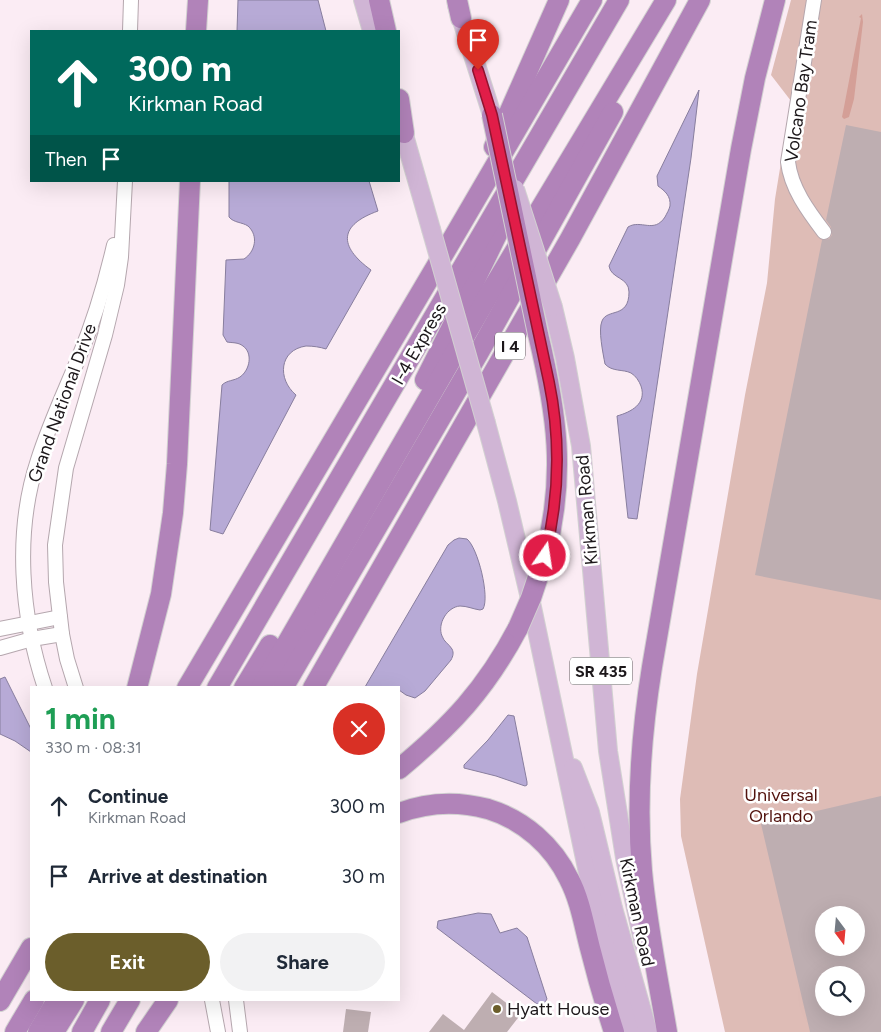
<!DOCTYPE html>
<meta charset="utf-8">
<style>
body{margin:0;font-family:Figtree,sans-serif;background:#f2f2f3;color:#1f2937;height:100vh;display:flex;flex-direction:column;font-size:19px;white-space:nowrap}
*{box-sizing:border-box;margin:0}
p{font-size:16px;color:#747a83}
.icon{flex:none;width:28px;height:28px;fill:none;stroke:currentColor;stroke-width:2;stroke-linecap:round;stroke-linejoin:round}
.map{position:relative;flex:1;overflow:hidden}
.sheet{position:absolute;left:30px;top:686px;width:370px;height:315px;display:flex;flex-direction:column;background:#fff;border-radius:0px;box-shadow:0 5px 20px #0002}
.sheet>*{flex:none}
.banner{position:absolute;left:30px;top:30px;width:370px;height:152px;border-radius:0px;box-shadow:0 5px 20px #0002;background:#00695c;color:#fff;overflow:hidden}
.needle{width:32px;rotate:164deg}
.fabs{position:absolute;left:815px;top:906px;display:grid;gap:10px}
.fabs a{display:grid;place-items:center;width:50px;height:50px;border-radius:50%;background:#fff;box-shadow:0 5px 20px #0002;font-size:25px}
.pin{position:absolute;display:grid;place-items:center;width:42px;height:42px;color:#fff;margin:-51px -21px;border-radius:50% 50% 50% 0;rotate:-45deg;box-shadow:0 0 5px #0007}
.pin .icon{rotate:45deg}
.me{position:absolute;width:55px;margin:-28px;rotate:13deg;stroke-linejoin:round;filter:drop-shadow(0 0 4px #0008)}
.turn{display:flex;align-items:center;gap:18px;height:105px;padding:0 15px;font-size:22px}
.turn .icon{width:65px;height:65px;stroke-width:2.5}
.turn b{display:block;font-size:35px;line-height:42px}
.then{display:flex;align-items:center;height:48px;padding:0 15px;background:#0003;gap:10px;font-size:19px}
.round{display:grid;place-items:center;flex:none;width:52px;height:52px;border-radius:26px;background:#f2f2f3}
.headline{display:flex;align-items:center;justify-content:space-between;height:85px;padding:0 15px}
h1{font-size:30px;font-weight:700;line-height:38px;color:#1e9e55}
.primary-button{display:flex;gap:10px;margin-top:auto;padding:10px 15px}
.primary-button a{flex:1;height:58px;border-radius:30px;background:#6b5e2b;color:#fff;font-size:20px;font-weight:700;line-height:58px;text-align:center}
.primary-button a+a{background:#f2f2f3;color:#1f2937}
ul{padding:0;list-style:none}
li{display:flex;align-items:center;gap:15px;height:70px;padding:0 15px}
li div{flex:1}
li b{display:block;font-size:19px}
li em{font-style:normal}
.map>svg:first-child{display:block}
.green{fill:#debcb6;fill-rule:evenodd}
.forest{fill:#d49f97}
.water{fill:#b7aad6;stroke:#887e9e}
.building{fill:#beaeb1;fill-rule:evenodd}
.lines{fill:none;stroke-linecap:round;stroke-linejoin:round}
.minor-casing{stroke:#b5a7ae;stroke-width:16}
.major-casing{stroke:#d2d1d1;stroke-width:20}
.highway-casing{stroke:#d2d1d1;stroke-width:22}
.minor{stroke:#fff;stroke-width:14}
.major{stroke:#d0b5d5;stroke-width:18}
.highway{stroke:#b183b9;stroke-width:20}
.major-bridge-casing{stroke:#d2d1d1;stroke-width:20;stroke-linecap:butt}
.highway-bridge-casing{stroke:#d2d1d1;stroke-width:22;stroke-linecap:butt}
.major-bridge{stroke:#d0b5d5;stroke-width:18}
.highway-bridge{stroke:#b183b9;stroke-width:20}
.route-casing{stroke:#92132f;stroke-width:12}
.route{stroke:#e11d48;stroke-width:9}
.poi-dot{fill:#6b5e2b;stroke:#fff;stroke-width:2}
.labels{text-anchor:middle;stroke-width:5;stroke-linejoin:round;paint-order:stroke}
.shield{fill:#fff;stroke:#605d5f;stroke-width:1}
.shield-label{font-size:16px;font-weight:bold;fill:#1c171a}
.street-label{font-size:18px;fill:#1c171a;stroke:#fff}
.park-label{font-size:18px;fill:#52130e;stroke:#fff}
.poi-label{font-size:18px;fill:#1c171a;stroke:#fff;text-anchor:start}
</style>
<div class="map">
<svg width="881" height="1032" viewBox="0 0 881 1032">
<rect width="100%" height="100%" fill="#fbecf4"/>
<path class="green" d="M 791,0 L 881,0 L 881,1032 L 725,1032 L 681,836 L 680,799 L 697,674 L 745,395 L 767,283 L 775,199 L 791,101 L 771,75 ZM 824,915 L 856,915 L 856,948 L 824,948 ZM 824,975 L 856,975 L 856,1008 L 824,1008 Z"/>
<polygon class="forest" points="862,14 863,22 854,99 849,117 844,119 842,117 844,107 861,18 859,17"/>
<g class="water">
<polygon points="238,0 318,0 326,31 237,31"/>
<path d="M 699,90 L 691,158 L 637,519 L 628,518 L 617,416 C 631,412 647,404 641,386 C 639,381 636,376 631,373 C 623,369 612,372 605,364 C 603,353 598,330 602,321 C 607,308 629,319 629,292 C 629,277 611,279 609,266 L 628,227 C 641,219 654,234 665,217 C 667,213 669,210 670,206 C 671,196 665,191 658,186 L 657,176 Z"/>
<path d="M 229,181 L 369,181 L 378,211 C 339,225 338,246 371,270 L 326,349 C 320,347 313,346 306,346 C 279,350 277,379 296,395 L 223,534 L 210,530 L 222,385 C 227,380 234,381 240,377 C 250,370 253,353 243,346 C 238,342 232,343 227,342 L 223,335 L 226,260 L 244,259 C 255,252 259,236 248,226 C 242,222 234,223 229,217 Z"/>
<path d="M 459,538 L 467,539 C 478,548 490,597 483,609 L 480,610 C 473,609 467,606 460,606 C 447,607 437,624 442,636 C 444,642 449,644 452,649 C 454,653 453,656 451,660 L 425,691 L 415,698 L 406,695 L 399,690 L 399,688 L 365,687 L 448,545 L 454,540 Z"/>
<polygon points="5,677 31,729 31,752 15,741 0,734 0,679"/>
<polygon points="508,715 514,716 527,782 527,785 525,786 496,776 464,768 464,765 488,740"/>
<polygon points="478,913 491,914 500,933 517,928 527,937 547,999 543,1005 537,1004 437,928 438,921"/>
</g>
<g class="building">
<polygon points="846,125 881,132 881,600 755,575 822,240 829,239 832,235 831,227 826,220"/>
<path d="M 881,796 L 881,1032 L 810,1032 L 761,824 ZM 824,915 L 856,915 L 856,948 L 824,948 ZM 824,975 L 856,975 L 856,1008 L 824,1008 Z"/>
<polygon points="492,992 521,1014 507,1032 429,1032 443,1014 464,1030"/>
<polygon points="346,1009 371,1012 368,1032 343,1032"/>
</g>
<g class="lines">
<defs>
<g id="minor">
<path d="M 814,0 L 788,162 C 791,188 808,211 824,232"/>
<polyline points="130,31 131,0"/>
<polyline points="0,629 60,617"/>
<polyline points="0,648 32,639 62,634"/>
<path d="M 45,688 C 21,616 14,532 38,460 C 49,425 65,391 79,357 C 94,321 105,284 114,245"/>
<polyline points="76,688 67,659 62,634 56,582 55,545 66,468 105,335 117,285 121,257 125,181"/>
<polyline points="212,1000 218,1032"/>
<polyline points="236,1000 240,1032"/>
</g>
<g id="major">
<polyline points="363,0 372,31"/>
<polyline points="457,5 492,115"/>
<polyline points="400,121 431,229"/>
<polyline points="553,307 565,358 581,446 608,751 625,858 644,945"/>
<polyline points="486,423 507,501 532,607 588,873 630,1032"/>
<polyline points="573,768 590,812 613,908 648,1032"/>
</g>
<g id="highway">
<polyline points="379,0 386,31"/>
<polyline points="457,0 461,18"/>
<polyline points="196,31 198,0"/>
<polyline points="399,99 404,133"/>
<polyline points="494,147 559,0"/>
<path d="M 538,334 C 557,414 566,475 545,556"/>
<polyline points="425,380 459,313 504,220"/>
<polyline points="137,688 161,594 173,513 177,464 190,181"/>
<polyline points="187,688 453,238 592,0"/>
<polyline points="217,688 619,0"/>
<polyline points="244,688 270,645"/>
<polyline points="261,688 488,296 666,0"/>
<polyline points="283,688 478,354 613,112"/>
<polyline points="313,688 570,239 700,0"/>
<path d="M 399,769 C 451,726 486,689 518,628"/>
<path d="M 399,813 C 428,802 458,801 488,809 C 524,820 553,846 569,879 C 580,900 584,925 590,948 C 597,976 605,1004 614,1032"/>
<polyline points="0,1001 31,948"/>
<polyline points="15,1032 34,1000"/>
<polyline points="38,1032 57,1000"/>
<polyline points="54,1032 74,1000"/>
<polyline points="82,1032 100,1000"/>
<polyline points="111,1032 130,1000"/>
<polyline points="146,1032 168,1000"/>
<path d="M 667,1032 C 658,979 647,925 642,871 C 636,802 641,735 652,667 L 741,149 L 755,78 L 775,0"/>
</g>
</defs>
<use href="#minor" class="minor-casing"/>
<use href="#major" class="major-casing"/>
<use href="#highway" class="highway-casing"/>
<use href="#minor" class="minor"/>
<use href="#major" class="major"/>
<use href="#highway" class="highway"/>
<defs>
<g id="major-bridge">
<polyline points="515,189 553,307"/>
<polyline points="431,229 486,423"/>
</g>
<g id="highway-bridge">
<polyline points="492,115 538,334"/>
<polyline points="518,628 531,598 545,556"/>
</g>
</defs>
<use href="#major-bridge" class="major-bridge-casing"/>
<use href="#highway-bridge" class="highway-bridge-casing"/>
<use href="#major-bridge" class="major-bridge"/>
<use href="#highway-bridge" class="highway-bridge"/>
</g>
<g class="lines">
<defs>
<path id="route" d="M 478,70 L 492,115 L 549,382 C 561,440 559,499 545,556"/>
</defs>
<use href="#route" class="route-casing"/>
<use href="#route" class="route"/>
</g>
<circle class="poi-dot" cx="497" cy="1009" r="5"/>
<g class="labels">
<g class="shield">
<rect x="495" y="332.5" width="30" height="27" rx="4"/>
<rect x="570" y="657.5" width="62" height="27" rx="4"/>
</g>
<g class="shield-label">
<text x="510" y="352">I 4</text>
<text x="601" y="677">SR 435</text>
</g>
<g class="street-label">
<text transform="translate(801 91) rotate(-82)" y="6">Volcano Bay Tram</text>
<text transform="translate(419 344) rotate(-60)" y="6">I-4 Express</text>
<text transform="translate(62 403) rotate(-70)" y="6">Grand National Drive</text>
<text transform="translate(587 510) rotate(-95)" y="6">Kirkman Road</text>
<text transform="translate(637 912) rotate(78)" y="6">Kirkman Road</text>
</g>
<g class="park-label">
<text x="781" y="801">Universal<tspan x="781" dy="21">Orlando</tspan></text>
</g>
<g class="poi-label">
<text x="507" y="1015">Hyatt House</text>
</g>
</g>
</svg>
<div class="fabs">
<a><svg class="needle" viewBox="-14 -14 28 28"><path d="M0-13l5 13h-10z" fill="#e53935"/><path d="M0 13l5-13h-10z" fill="#747a83"/></svg></a>
<a><svg class="icon" aria-label="search" viewBox="0 0 24 24"><circle cx="10" cy="10" r="6"/><path d="M15 15l6 6"/></svg></a>
</div>
<div class="pin" style="left:478px;top:70px;background:#d93025"><svg class="icon" aria-label="arrive" viewBox="0 0 24 24"><path d="M6 21V4h12l-3 4 3 4H6"/></svg></div>
<svg class="me" style="left:545px;top:556px" viewBox="-20 -20 40 40"><circle r="17" fill="#e11d48" stroke="#fff" stroke-width="3"/><path d="M0-11L8 9 0 5-8 9z" fill="#fff"/></svg>
<div class="banner">
<div class="turn"><svg class="icon" aria-label="ahead" viewBox="0 0 24 24"><path d="M12 20V5M6 11l6-6 6 6"/></svg><div><b>300 m</b>Kirkman Road</div></div>
<div class="then">Then<svg class="icon" aria-label="arrive" viewBox="0 0 24 24"><path d="M6 21V4h12l-3 4 3 4H6"/></svg></div>
</div>
<section class="sheet">
<div class="headline"><div><h1>1 min</h1><p>330 m · 08:31</p></div><a class="round" style="background:#d93025;color:#fff"><svg class="icon" aria-label="close" viewBox="0 0 24 24"><path d="M6 6l12 12M18 6L6 18"/></svg></a></div>
<ul>
<li><svg class="icon" aria-label="ahead" viewBox="0 0 24 24"><path d="M12 20V5M6 11l6-6 6 6"/></svg><div><b>Continue</b><p>Kirkman Road</p></div><em>300 m</em></li>
<li><svg class="icon" aria-label="arrive" viewBox="0 0 24 24"><path d="M6 21V4h12l-3 4 3 4H6"/></svg><div><b>Arrive at destination</b></div><em>30 m</em></li>
</ul>
<div class="primary-button"><a>Exit</a><a>Share</a></div>
</section>
</div>
